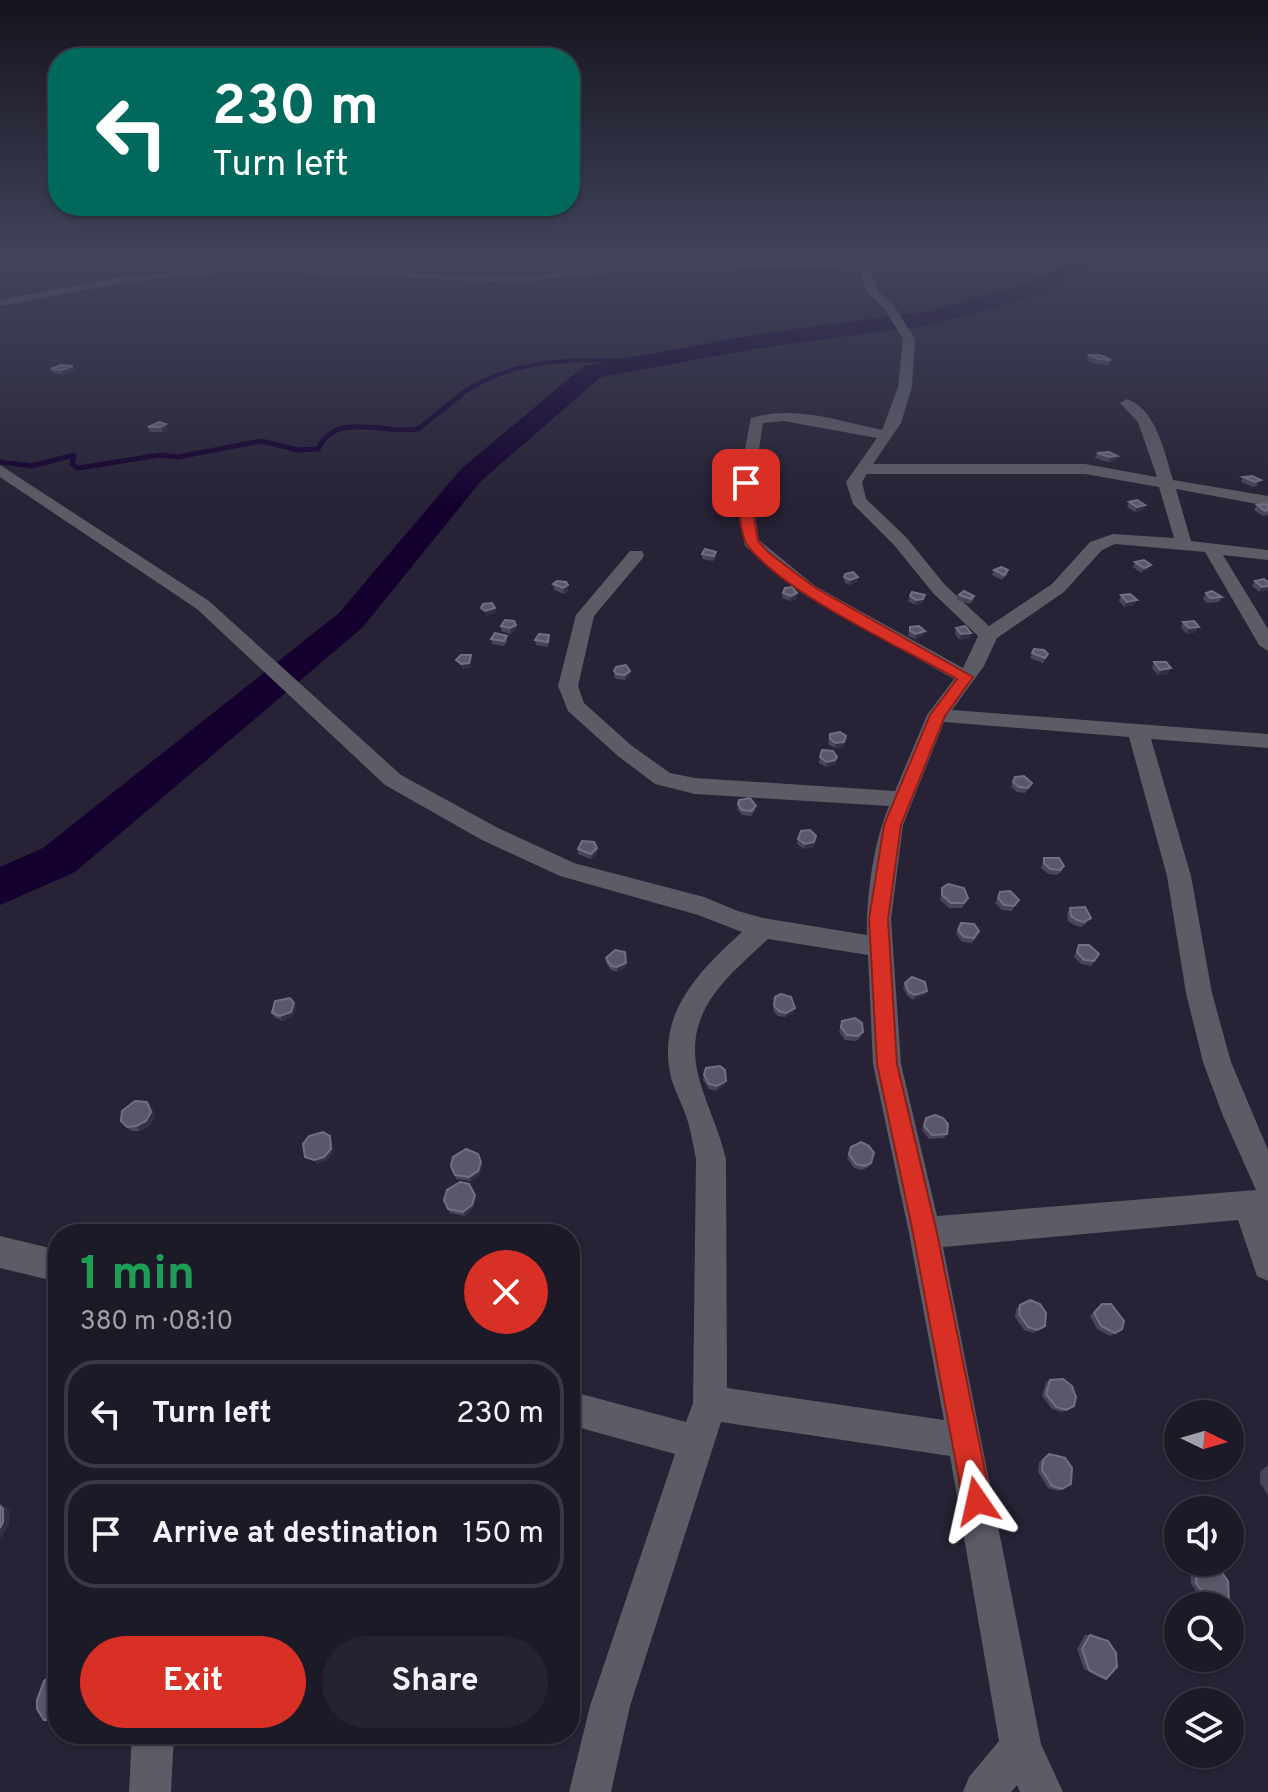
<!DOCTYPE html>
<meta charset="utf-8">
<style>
body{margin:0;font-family:Overpass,sans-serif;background:#252330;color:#f1f3f6;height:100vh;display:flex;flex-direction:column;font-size:30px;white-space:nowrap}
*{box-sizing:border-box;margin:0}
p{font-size:26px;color:#a0a1a8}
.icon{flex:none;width:44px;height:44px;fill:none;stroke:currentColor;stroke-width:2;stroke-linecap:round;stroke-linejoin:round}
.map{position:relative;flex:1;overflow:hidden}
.drawer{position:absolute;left:48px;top:1224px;width:532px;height:520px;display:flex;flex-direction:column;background:#1d1a28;border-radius:32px;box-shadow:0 2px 6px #0004,0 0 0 2px #3b3845}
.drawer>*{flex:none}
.hud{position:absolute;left:48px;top:48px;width:532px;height:168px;border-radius:32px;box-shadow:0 2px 6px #0004,0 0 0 2px #3b3845;background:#00695c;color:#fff;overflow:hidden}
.needle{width:52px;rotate:95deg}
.buttons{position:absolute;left:1164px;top:1400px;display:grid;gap:16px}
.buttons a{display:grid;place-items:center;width:80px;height:80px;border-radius:50%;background:#1d1a28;box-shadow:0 2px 6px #0004,0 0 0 2px #3b3845;font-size:40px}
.pin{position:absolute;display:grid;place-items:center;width:68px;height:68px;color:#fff;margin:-34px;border-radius:16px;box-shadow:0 4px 12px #0006}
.me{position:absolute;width:88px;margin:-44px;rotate:349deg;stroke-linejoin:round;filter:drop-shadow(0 0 6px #0008)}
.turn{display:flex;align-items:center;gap:28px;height:168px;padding:0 32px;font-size:36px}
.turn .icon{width:104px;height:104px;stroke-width:2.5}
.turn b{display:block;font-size:56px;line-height:68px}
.round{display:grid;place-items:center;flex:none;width:84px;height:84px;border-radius:42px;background:#252330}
.summary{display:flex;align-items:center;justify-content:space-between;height:136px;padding:0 32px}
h1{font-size:48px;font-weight:700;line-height:60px;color:#1e9e55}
.action{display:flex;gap:16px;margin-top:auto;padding:16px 32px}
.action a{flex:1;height:92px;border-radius:48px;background:#d93025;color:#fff;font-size:32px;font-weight:700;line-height:92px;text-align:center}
.action a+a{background:#252330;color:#f1f3f6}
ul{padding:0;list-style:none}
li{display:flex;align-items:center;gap:24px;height:108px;margin:0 16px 12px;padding:0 16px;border:4px solid #3b3845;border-radius:32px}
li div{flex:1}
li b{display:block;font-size:30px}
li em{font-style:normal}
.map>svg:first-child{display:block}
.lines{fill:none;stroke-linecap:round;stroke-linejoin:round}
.stream-far1{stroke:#14012e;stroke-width:4}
.stream{stroke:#14012e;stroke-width:5}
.river{fill:#14012e;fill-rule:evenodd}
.minor{fill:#5d5b65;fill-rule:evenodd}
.wall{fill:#494459}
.shaded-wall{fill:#342f43}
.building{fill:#5b576a;stroke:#736f82;stroke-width:2}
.route{fill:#d93025;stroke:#8d1f18;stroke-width:2}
</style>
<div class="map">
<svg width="1268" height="1792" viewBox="0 0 1268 1792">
<rect width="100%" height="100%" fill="#272235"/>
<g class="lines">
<path class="stream-far1" d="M 464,392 C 522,354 585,360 651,361"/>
<path class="stream" d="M 0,462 L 32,466 L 74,455 L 72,464 L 78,468 L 160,455 L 178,457 L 261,441 L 298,450 L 318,449 C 336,410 384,435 418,429 L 467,390"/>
<polygon class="river" points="1076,258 1102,258 1041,294 932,325 759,348 601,377 481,481 363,627 75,872 0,905 0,867 43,848 339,613 461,469 584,366 759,334 930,311 1025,284"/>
<g class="minor">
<path d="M 855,258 L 865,258 L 878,291 L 894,306 L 915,339 L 912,387 L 901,423 L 873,464 L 1085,464 L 1157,477 L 1138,422 L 1120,403 L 1127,399 C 1157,410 1164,452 1173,480 L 1268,496 L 1268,506 L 1176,489 L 1191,541 L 1268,550 L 1268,560 L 1223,555 L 1268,629 L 1268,651 L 1259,645 L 1205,552 L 1115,544 L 1102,550 L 1064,592 L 997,638 L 984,666 L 952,710 L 1268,734 L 1268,748 L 1151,739 L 1191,876 L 1212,993 L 1231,1062 L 1268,1150 L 1268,1281 L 1257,1276 L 1238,1220 L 943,1247 L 1041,1744 L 1063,1792 L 1020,1792 L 1017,1785 L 1011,1792 L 963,1792 L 969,1777 L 999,1741 L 950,1456 L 721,1422 L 630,1706 L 611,1792 L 569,1792 L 590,1706 L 675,1454 L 570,1425 L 570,1391 L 686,1422 L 693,1403 L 696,1159 C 693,1145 691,1130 686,1116 C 682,1104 676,1093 672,1081 C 654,1016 698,972 742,932 L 698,915 L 560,876 L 482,840 L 385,785 L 197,609 L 0,477 L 0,465 L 209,601 L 401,775 L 498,828 L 574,863 L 704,897 L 738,911 L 763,918 L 867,935 C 866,897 874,840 889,806 L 695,794 L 655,784 L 618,756 L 568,711 L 558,686 L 576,615 L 630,551 L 642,551 L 644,555 L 642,559 L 594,616 L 578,686 L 584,703 L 632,746 L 670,773 L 695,778 L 895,791 L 927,715 L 954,679 L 803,594 L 745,546 L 736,494 L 751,418 C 795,405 839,421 882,430 L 898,387 L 903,339 L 885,310 L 867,292 L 858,266 L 602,273 L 512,283 L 245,270 L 121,283 L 0,306 L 0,300 L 121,277 L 245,264 L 512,277 L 602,267 L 677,267 ZM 784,421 L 877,438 L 846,482 L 853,504 L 894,545 L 933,593 L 978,636 L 963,668 L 815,586 L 759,540 L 752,494 L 763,423 ZM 867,474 L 1085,474 L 1159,487 L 1174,538 L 1113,534 L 1090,542 L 1052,584 L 989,626 L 945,585 L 906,537 L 866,499 L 862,482 ZM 944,722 L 1129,737 L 1167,876 L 1186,993 L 1203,1062 L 1223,1116 L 1256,1190 L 937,1216 L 901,1064 L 891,919 L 903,825 ZM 768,939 L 868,955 L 873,1064 L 909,1233 L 944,1420 L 727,1388 L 726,1159 C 719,1130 708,1109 700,1082 C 680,1014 724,980 768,939 Z"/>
<polygon points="0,1236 58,1250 58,1282 0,1268"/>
<polygon points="132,1734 174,1734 171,1792 129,1792"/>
</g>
</g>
<g class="wall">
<polygon points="1088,355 1111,360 1109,365 1096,364 1087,360"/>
<polygon points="51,369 75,370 64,375 53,373"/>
<polygon points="159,422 168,429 163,432 150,432 148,427"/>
<polygon points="1097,453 1117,456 1115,461 1108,462 1095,458"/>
<polygon points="1252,476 1258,485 1253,487 1241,482 1243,477"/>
<polygon points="1129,502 1143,510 1135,512 1127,507"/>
<polygon points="1257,505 1268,506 1268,515 1263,516 1254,510"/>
<polygon points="705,549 716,557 713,561 702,559 702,554"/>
<polygon points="1135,562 1148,570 1141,573 1133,567"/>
<polygon points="994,570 1008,570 1007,575 1002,580 992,575"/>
<polygon points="845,574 857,582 849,585 844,582"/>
<polygon points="1255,581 1268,582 1259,592 1252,586"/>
<polygon points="553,584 568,591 564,594 554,590"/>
<polygon points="783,593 797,593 796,599 790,601 782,598"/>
<polygon points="1206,593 1222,597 1219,602 1207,603 1203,599"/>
<polygon points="925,595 922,604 915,605 908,601 910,596"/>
<polygon points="959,595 974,596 973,601 970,604 957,600"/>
<polygon points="1121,595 1137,600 1134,605 1124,607 1119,601"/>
<polygon points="1183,622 1196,632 1186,634 1181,627"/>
<polygon points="501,626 516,630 511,634 501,631"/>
<polygon points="910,627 923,636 915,639 908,636"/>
<polygon points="956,628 970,638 959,640 955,633"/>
<polygon points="549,635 548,647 536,645 535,640"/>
<polygon points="507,636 507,642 504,646 492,644 491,639"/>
<polygon points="1034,649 1048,654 1043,663 1030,658"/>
<polygon points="1154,662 1168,674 1158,675 1152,668"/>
<polygon points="614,671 630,671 630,676 625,680 617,679 614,677"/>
<polygon points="830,734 846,736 843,747 835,748 828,744"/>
<polygon points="820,757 836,762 834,765 826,767 819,763"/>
<polygon points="1015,777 1029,788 1025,793 1017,792 1011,787"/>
<polygon points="738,804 756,806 755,811 751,816 742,815 737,809"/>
<polygon points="798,839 815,841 813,847 804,849 797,844"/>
<polygon points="597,848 597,854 591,859 578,854 578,849"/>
<polygon points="1044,858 1064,866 1061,872 1057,875 1048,874 1041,868"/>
<polygon points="942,888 968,898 962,908 949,908 940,900"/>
<polygon points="998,897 1019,900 1012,911 1002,910 995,903"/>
<polygon points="1070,908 1087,923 1081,927 1074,925 1068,921 1067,913"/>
<polygon points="961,923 977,936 972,943 962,942 956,934"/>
<polygon points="1079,945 1099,954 1091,966 1081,964 1074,957"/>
<polygon points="606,958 626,967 617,972 611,970 606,963"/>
<polygon points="905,983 927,991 925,995 913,1000 907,996 903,987"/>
<polygon points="775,997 795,1008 793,1013 785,1017 778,1016 773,1011"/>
<polygon points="294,1003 296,1007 293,1016 283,1021 274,1017 272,1013"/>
<polygon points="842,1021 861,1037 856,1041 845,1040 839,1032"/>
<polygon points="704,1075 725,1085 716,1091 709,1089 703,1080"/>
<polygon points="151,1106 155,1117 150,1125 140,1131 131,1131 121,1121"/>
<polygon points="926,1118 947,1134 944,1138 929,1139 922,1130"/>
<polygon points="851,1147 871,1163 869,1167 862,1170 854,1168 847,1158"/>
<polygon points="451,1166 482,1166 479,1175 471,1181 456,1179"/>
<polygon points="475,1195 476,1199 473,1208 465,1216 450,1213 444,1200"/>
<polygon points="1102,1304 1122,1329 1110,1336 1097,1329 1090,1316"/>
<polygon points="1020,1305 1041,1328 1034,1333 1024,1330 1015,1317 1016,1309"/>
<polygon points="1050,1380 1074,1406 1062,1412 1052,1409 1042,1396 1046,1382"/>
<polygon points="1049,1454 1062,1489 1058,1491 1048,1488 1038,1472 1039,1462"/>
<polygon points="1268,1465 1268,1495 1260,1483 1260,1472"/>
<polygon points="1203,1564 1220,1604 1214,1605 1203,1601 1191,1584 1190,1572 1197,1565"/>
<polygon points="1085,1635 1090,1635 1106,1679 1101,1678 1084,1669 1077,1649"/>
</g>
<g class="shaded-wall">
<polygon points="73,366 75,370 64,375 62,370"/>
<polygon points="166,424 168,429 163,432 161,427"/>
<polygon points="1117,456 1115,461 1108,462 1110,457"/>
<polygon points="1145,505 1143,510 1135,512 1137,507"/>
<polygon points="1151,565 1148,570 1141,573 1144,568"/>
<polygon points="858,577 857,582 849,585 850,580"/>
<polygon points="568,585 568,591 564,594 563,588"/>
<polygon points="1268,586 1268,591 1259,592 1262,587"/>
<polygon points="797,593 796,599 790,601 791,596"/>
<polygon points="923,599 922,604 915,605 916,600"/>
<polygon points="1137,600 1134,605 1124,607 1127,602"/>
<polygon points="495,608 496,613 486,616 485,611"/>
<polygon points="516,625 516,630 511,634 510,628"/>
<polygon points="1199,627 1196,632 1186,634 1189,628"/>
<polygon points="925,631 923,636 915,639 916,634"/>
<polygon points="971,633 970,638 959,640 961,634"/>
<polygon points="471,655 472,660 470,668 462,669 461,664"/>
<polygon points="1171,668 1168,674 1158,675 1160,670"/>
<polygon points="630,671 630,676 625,680 625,675"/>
<polygon points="844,742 843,747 835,748 836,743"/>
<polygon points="837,757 834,765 826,767 827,762"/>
<polygon points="814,842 813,847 804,849 805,844"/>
<polygon points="597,848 597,854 591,859 591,854"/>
<polygon points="626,963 626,967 617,972 617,967"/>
<polygon points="927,991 925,995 913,1000 915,995"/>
<polygon points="294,1003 296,1007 293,1016 283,1021 280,1016"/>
<polygon points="795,1008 793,1013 785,1017 786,1013"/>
<polygon points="726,1081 725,1085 716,1091 717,1086"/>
<polygon points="147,1102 151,1106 155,1117 150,1125 140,1131 136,1126"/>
<polygon points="330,1136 332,1140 333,1153 327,1161 316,1164 314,1160"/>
<polygon points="481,1162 482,1166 479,1175 471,1181 469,1177"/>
<polygon points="475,1195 476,1199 473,1208 465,1216 463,1212"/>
<polygon points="0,1503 10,1511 9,1524 2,1537 0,1538"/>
</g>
<g class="building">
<polygon points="1088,355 1100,355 1111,360 1098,359"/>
<polygon points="61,365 73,366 62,370 51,369"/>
<polygon points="159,422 166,424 161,427 148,427"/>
<polygon points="1109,452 1117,456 1110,457 1097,453"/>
<polygon points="1252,476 1261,480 1255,482 1243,477"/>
<polygon points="1137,500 1145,505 1137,507 1129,502"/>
<polygon points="1265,504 1268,506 1268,510 1265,511 1257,505"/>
<polygon points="705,549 716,552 714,556 702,554"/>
<polygon points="1144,560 1151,565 1144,568 1135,562"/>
<polygon points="1001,567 1008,570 1004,575 994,570"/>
<polygon points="853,572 858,577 850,580 844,577 845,574"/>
<polygon points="1264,579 1268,582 1268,586 1262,587 1255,581"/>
<polygon points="557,581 566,582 568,585 563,588 553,584"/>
<polygon points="792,587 797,593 791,596 783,593 785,588"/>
<polygon points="964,591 974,596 971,599 959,595"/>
<polygon points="1212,591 1222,597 1210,598 1206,593"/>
<polygon points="912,592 925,595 923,599 916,600 910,596"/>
<polygon points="1130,594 1137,600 1127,602 1121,595"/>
<polygon points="492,603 495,608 485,611 481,608 483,604"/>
<polygon points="505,620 514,621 516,625 510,628 501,626"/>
<polygon points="1194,621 1199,627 1189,628 1183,622"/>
<polygon points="919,626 925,631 916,634 910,631 910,627"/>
<polygon points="965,626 971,633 961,634 956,628"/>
<polygon points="495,633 507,636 504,641 491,639"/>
<polygon points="539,634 549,635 548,642 535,640"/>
<polygon points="1034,649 1044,650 1048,654 1045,658 1032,653"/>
<polygon points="461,655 471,655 469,663 461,664 456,660"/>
<polygon points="1154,662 1166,662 1171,668 1160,670"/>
<polygon points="626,665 630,671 625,675 617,674 614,671 616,667"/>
<polygon points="840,732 846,736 844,742 836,743 830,739 830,734"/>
<polygon points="822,750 833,751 837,757 835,760 827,762 820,757"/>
<polygon points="1024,776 1032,783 1028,788 1019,787 1013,782 1015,777"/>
<polygon points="750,798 756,806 751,811 742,810 738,804 739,800"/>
<polygon points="810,830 816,836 814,842 805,844 798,839 801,831"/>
<polygon points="582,841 594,842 597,848 591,854 578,849"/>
<polygon points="1044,858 1059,858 1064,866 1060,870 1050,869 1044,863"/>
<polygon points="948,884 964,888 968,898 964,903 951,903 942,895 942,888"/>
<polygon points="1010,891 1019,900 1014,906 1004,905 998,898 1000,892"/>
<polygon points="1085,907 1091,918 1084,922 1077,920 1071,916 1070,908"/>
<polygon points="961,923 974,924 979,931 974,938 964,937 958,930"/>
<polygon points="1079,945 1089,945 1099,954 1094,961 1084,960 1077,952"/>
<polygon points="615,950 625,952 626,963 617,967 611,966 606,958"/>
<polygon points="912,977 925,982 927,991 915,995 909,992 905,983"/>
<polygon points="781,994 791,997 795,1008 786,1013 779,1011 774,1006 775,997"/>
<polygon points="290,998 294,1003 291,1012 280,1016 272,1013 275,1001"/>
<polygon points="855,1018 862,1023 863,1032 858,1036 847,1035 841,1027 842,1021"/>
<polygon points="720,1066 725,1070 726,1081 717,1086 709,1084 704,1075 706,1068"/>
<polygon points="135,1101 147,1102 151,1112 146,1121 136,1126 127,1127 121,1121 122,1111"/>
<polygon points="935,1115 943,1118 948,1124 947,1134 932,1135 924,1126 926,1118"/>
<polygon points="323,1132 330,1136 331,1149 324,1157 314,1160 305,1157 303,1144 309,1136"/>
<polygon points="861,1142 869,1146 874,1153 871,1163 864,1166 856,1164 849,1154 851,1147"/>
<polygon points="466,1149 478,1154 481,1162 478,1171 469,1177 455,1175 451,1166 453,1157"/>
<polygon points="460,1182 469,1184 475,1195 472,1205 463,1212 448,1209 444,1200 447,1190"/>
<polygon points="1030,1300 1040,1304 1046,1313 1045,1326 1037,1330 1028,1327 1019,1314 1020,1305"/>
<polygon points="1102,1304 1111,1304 1124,1321 1122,1329 1115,1333 1101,1326 1094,1313"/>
<polygon points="1063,1379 1072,1386 1076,1397 1074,1406 1066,1410 1056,1407 1046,1394 1050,1380"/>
<polygon points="1049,1454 1065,1458 1072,1468 1071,1484 1062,1489 1052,1486 1042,1470 1043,1460"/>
<polygon points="0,1506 3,1509 3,1522 0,1528"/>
<polygon points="1203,1564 1220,1570 1228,1581 1229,1600 1220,1604 1209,1601 1196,1583 1196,1571"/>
<polygon points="1090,1635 1108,1641 1116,1653 1117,1667 1106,1679 1089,1670 1082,1649"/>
<polygon points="58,1670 58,1720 44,1720 37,1709 37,1700 44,1681 52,1674"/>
</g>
<linearGradient id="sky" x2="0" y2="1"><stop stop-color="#15131d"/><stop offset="0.51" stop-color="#41445c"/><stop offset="1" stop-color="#41445c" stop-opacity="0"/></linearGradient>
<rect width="1268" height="509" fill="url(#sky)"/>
<path class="route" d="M 741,480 L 751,483 L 750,494 L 758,541 L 769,553 L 814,587 L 973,677 L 945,716 L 901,825 L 888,919 L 897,1064 L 937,1233 L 991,1501 L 987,1511 L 977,1515 L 967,1511 L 963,1501 L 913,1233 L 877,1064 L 869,919 L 884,825 L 930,715 L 957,679 C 901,647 785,594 748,546 C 740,536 736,493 741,480 Z"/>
</svg>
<div class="buttons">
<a><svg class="needle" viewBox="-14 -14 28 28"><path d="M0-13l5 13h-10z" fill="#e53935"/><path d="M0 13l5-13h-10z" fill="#a0a1a8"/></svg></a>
<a><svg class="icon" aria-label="sound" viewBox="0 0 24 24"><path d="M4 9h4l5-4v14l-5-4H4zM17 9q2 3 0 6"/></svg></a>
<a><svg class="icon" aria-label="search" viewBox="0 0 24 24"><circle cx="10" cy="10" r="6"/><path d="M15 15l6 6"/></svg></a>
<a><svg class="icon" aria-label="layers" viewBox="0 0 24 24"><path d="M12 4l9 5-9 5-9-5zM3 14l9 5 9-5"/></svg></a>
</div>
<div class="pin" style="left:746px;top:483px;background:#d93025"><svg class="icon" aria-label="arrive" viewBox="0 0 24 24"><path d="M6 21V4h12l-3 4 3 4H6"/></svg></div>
<svg class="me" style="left:977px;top:1501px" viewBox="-20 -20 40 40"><path d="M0-17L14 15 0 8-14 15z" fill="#d93025" stroke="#fff" stroke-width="4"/></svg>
<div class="hud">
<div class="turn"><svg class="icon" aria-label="left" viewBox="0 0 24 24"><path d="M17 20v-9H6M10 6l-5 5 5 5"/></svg><div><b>230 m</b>Turn left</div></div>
</div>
<section class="drawer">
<div class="summary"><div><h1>1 min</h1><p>380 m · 08:10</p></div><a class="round" style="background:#d93025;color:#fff"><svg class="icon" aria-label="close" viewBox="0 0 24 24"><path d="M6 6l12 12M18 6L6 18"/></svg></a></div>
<ul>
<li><svg class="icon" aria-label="left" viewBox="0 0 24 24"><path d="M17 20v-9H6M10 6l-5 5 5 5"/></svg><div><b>Turn left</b></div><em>230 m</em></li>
<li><svg class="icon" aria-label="arrive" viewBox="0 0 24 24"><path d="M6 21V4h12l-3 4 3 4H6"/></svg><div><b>Arrive at destination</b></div><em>150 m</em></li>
</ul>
<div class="action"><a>Exit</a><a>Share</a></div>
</section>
</div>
